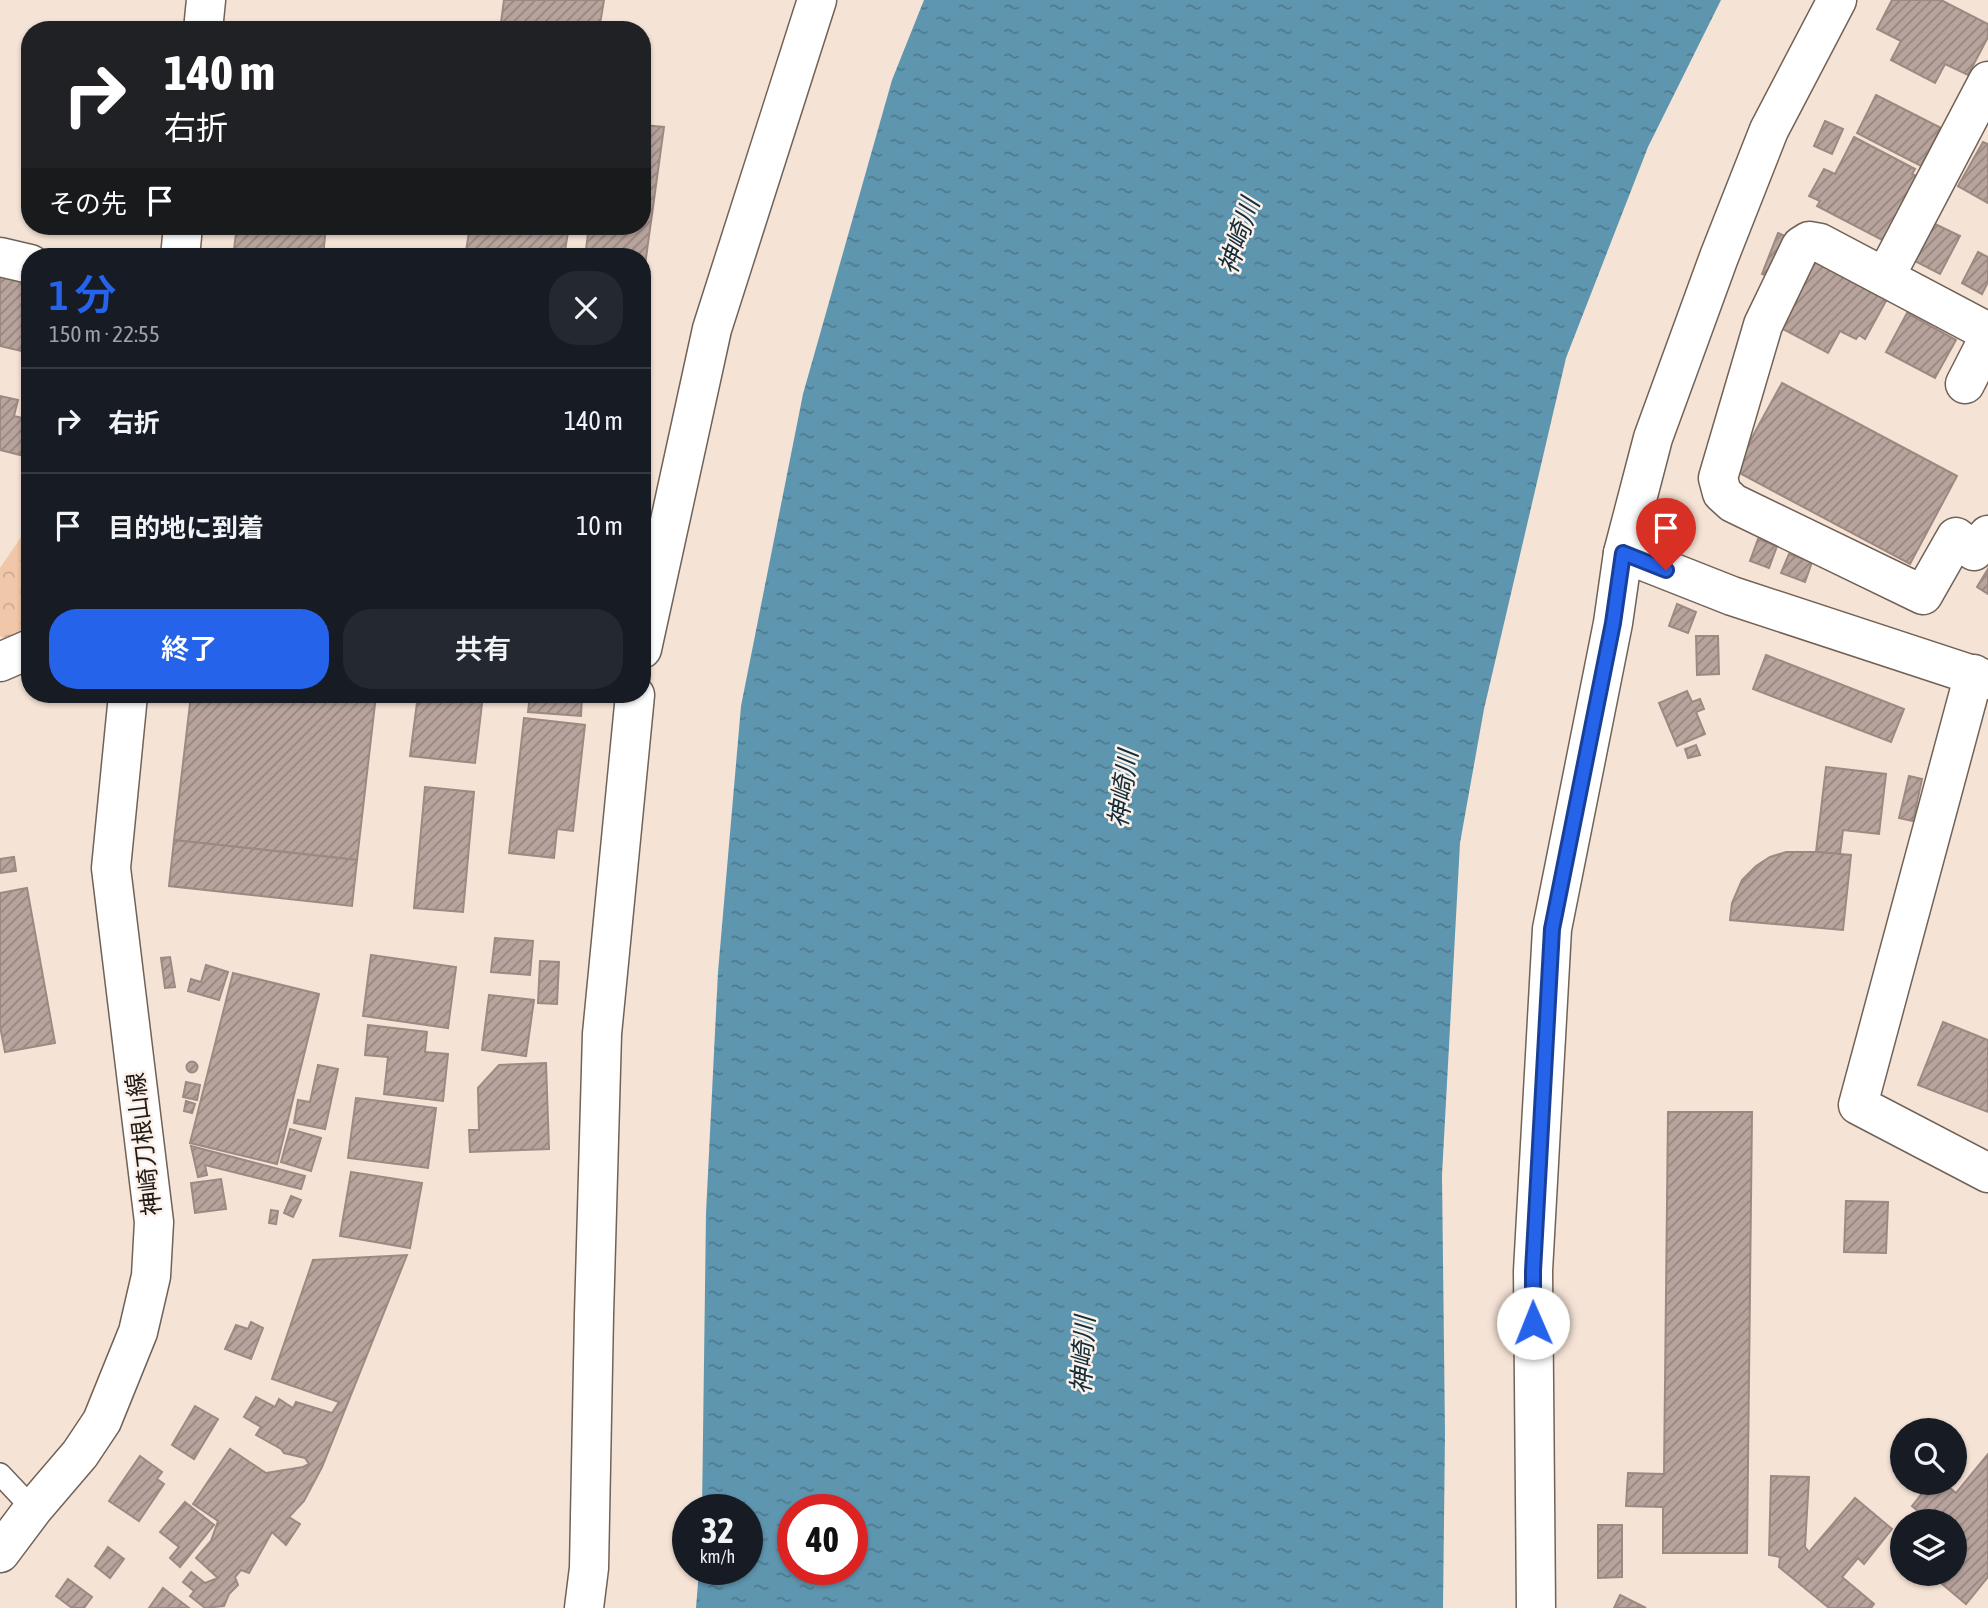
<!DOCTYPE html>
<html lang="ja">
<meta charset="utf-8">
<style>
body{margin:0;font-family:"Asap Condensed","Noto Sans JP",sans-serif;background:#242831;color:#f1f3f6;height:100vh;display:flex;flex-direction:column;font-size:26px;white-space:nowrap}
*{box-sizing:border-box;margin:0}
p{font-size:23px;color:#9ea1a6}
.icon{flex:none;width:38px;height:38px;fill:none;stroke:currentColor;stroke-width:2;stroke-linecap:round;stroke-linejoin:round}
.map{position:relative;flex:1;overflow:hidden}
.side{position:absolute;left:21px;top:248px;width:630px;height:455px;display:flex;flex-direction:column;background:#171b24;border-radius:28px;box-shadow:0 2px 5px #0004}
.side>*{flex:none}
.guide{position:absolute;left:21px;top:21px;width:630px;height:214px;border-radius:28px;box-shadow:0 2px 5px #0004;background:#202124;color:#fff;overflow:hidden}
.controls{position:absolute;left:1890px;top:1418px;display:grid;gap:14px}
.controls a{display:grid;place-items:center;width:77px;height:77px;border-radius:50%;background:#171b24;box-shadow:0 2px 5px #0004;font-size:35px}
.speed{position:absolute;left:672px;top:1494px;display:flex;gap:14px;font-size:35px;font-weight:700;text-align:center}
.speed>*{display:grid;place-content:center;width:91px;height:91px;border-radius:50%;background:#171b24;box-shadow:0 2px 5px #0004;line-height:1}
.speed small{font-size:18px;font-weight:400}
.speed .limit{border:10px solid #d22;background:#fff;color:#111}
.pin{position:absolute;display:grid;place-items:center;width:60px;height:60px;color:#fff;margin:-72px -30px;border-radius:50% 50% 50% 0;rotate:-45deg;box-shadow:0 0 7px #0007}
.pin .icon{rotate:45deg}
.me{position:absolute;width:77px;margin:-38px;rotate:359deg;stroke-linejoin:round;filter:drop-shadow(0 0 5px #0008)}
.turn{display:flex;align-items:center;gap:24px;height:147px;padding:0 28px;font-size:32px}
.turn .icon{width:91px;height:91px;stroke-width:2.5}
.turn b{display:block;font-size:49px;line-height:60px}
.then{display:flex;align-items:center;height:66px;padding:0 28px;background:#0003;gap:14px;font-size:26px}
.round{display:grid;place-items:center;flex:none;width:74px;height:74px;border-radius:28px;background:#242831}
.summary{display:flex;align-items:center;justify-content:space-between;height:119px;padding:0 28px}
h1{font-size:42px;font-weight:600;line-height:52px;color:#2563eb}
.button{display:flex;gap:14px;margin-top:auto;padding:14px 28px}
.button a{flex:1;height:80px;border-radius:28px;background:#2563eb;color:#fff;font-size:28px;font-weight:600;line-height:80px;text-align:center}
.button a+a{background:#242831;color:#f1f3f6}
ul{padding:0;list-style:none}
li{display:flex;align-items:center;gap:21px;height:105px;padding:0 28px;border-top:2px solid #363941}
li div{flex:1}
li b{display:block;font-size:26px}
li em{font-style:normal}
.map>svg:first-child{display:block}
.park{fill:url(#park-crowns)}
.water{fill:url(#water-ripples);fill-rule:evenodd}
.building{fill:url(#building-hatch);stroke:#9d8982;stroke-width:2}
.lines{fill:none;stroke-linecap:round;stroke-linejoin:round}
.service-casing{stroke:#716257;stroke-width:24}
.minor-casing{stroke:#716257;stroke-width:41}
.tertiary-casing{stroke:#716257;stroke-width:41}
.service{stroke:#fff;stroke-width:21}
.minor{stroke:#fff;stroke-width:38}
.tertiary{stroke:#fff;stroke-width:38}
.route-casing{stroke:#184099;stroke-width:18}
.route{stroke:#2563eb;stroke-width:12}
.labels{text-anchor:middle;stroke-width:5;stroke-linejoin:round;paint-order:stroke}
.street-label{font-size:24px;fill:#201a15;stroke:#fcf1ea}
.water-label{font-size:26px;font-style:italic;fill:#122d39;stroke:#fcf1ea}
</style>
<div class="map">
<svg width="1988" height="1608" viewBox="0 0 1988 1608">
<defs>
<pattern id="park-crowns" width="20" height="18" patternUnits="userSpaceOnUse" patternTransform="scale(1.75)"><rect width="20" height="18" fill="#f1c7a9"/><path d="M2 6a3 3 0 1 1 6 0M12 15a3 3 0 1 1 6 0" fill="none" stroke="#ceaa91"/></pattern>
<pattern id="water-ripples" width="26" height="14" patternUnits="userSpaceOnUse" patternTransform="scale(1.75)"><rect width="26" height="14" fill="#5f96af"/><path d="M2 4q2-2 4 0t4 0M15 11q2-2 4 0t4 0" fill="none" stroke="#4e7a8d"/></pattern>
<pattern id="building-hatch" width="6" height="6" patternUnits="userSpaceOnUse" patternTransform="scale(1.75)"><rect width="6" height="6" fill="#b8a49d"/><path d="M-1 1l2-2M0 6l6-6M5 7l2-2" fill="none" stroke="#95857f"/></pattern>
</defs>
<rect width="100%" height="100%" fill="#f5e3d6"/>
<polygon class="park" points="30,524 30,629 3,638 0,636 0,568"/>
<path class="water" d="M 924,0 L 1721,0 L 1648,147 L 1566,358 L 1484,709 L 1460,843 L 1442,1175 L 1445,1433 L 1443,1608 L 696,1608 L 699,1570 L 747,1570 L 747,1510 L 702,1510 L 706,1213 L 718,972 L 741,706 L 803,394 L 892,80 ZM 793,1510 L 852,1510 L 852,1570 L 793,1570 Z"/>
<g class="building">
<polygon points="504,0 604,0 599,30 500,30"/>
<polygon points="1892,0 1941,0 1988,24 1988,37 1968,75 1945,64 1935,83 1891,60 1901,41 1877,29"/>
<polygon points="1876,95 1941,128 1921,166 1857,133"/>
<polygon points="1825,121 1843,129 1832,154 1814,146"/>
<polygon points="642,125 664,127 642,287 642,257 585,257 589,226 642,226"/>
<polygon points="1854,137 1915,169 1912,174 1918,177 1884,241 1817,206 1820,201 1809,196 1824,169 1835,174"/>
<polygon points="1983,142 1988,144 1988,203 1958,186"/>
<polygon points="1933,223 1960,236 1940,274 1915,261"/>
<polygon points="237,226 326,226 323,257 233,257"/>
<polygon points="470,226 569,226 564,257 465,257"/>
<polygon points="1778,233 1799,242 1783,282 1762,274"/>
<polygon points="1811,252 1887,299 1865,339 1859,335 1856,339 1840,331 1828,353 1768,321"/>
<polygon points="1978,252 1988,257 1988,282 1982,294 1962,283"/>
<polygon points="0,273 30,280 30,353 0,346"/>
<polygon points="1907,313 1956,340 1935,378 1886,352"/>
<polygon points="1782,383 1957,476 1910,564 1734,470"/>
<polygon points="0,396 18,400 14,416 30,420 30,432 24,456 0,450"/>
<polygon points="1758,539 1777,546 1769,568 1750,561"/>
<polygon points="1789,554 1812,562 1805,582 1781,573"/>
<polygon points="1988,569 1988,594 1977,587"/>
<polygon points="1677,604 1696,612 1688,633 1669,626"/>
<polygon points="1696,636 1718,636 1719,674 1697,675"/>
<polygon points="1766,655 1904,709 1891,742 1753,689"/>
<polygon points="1687,691 1692,702 1700,699 1704,709 1696,712 1705,734 1677,746 1659,703"/>
<polygon points="191,695 376,695 357,860 174,840"/>
<polygon points="418,695 483,695 475,763 410,756"/>
<polygon points="530,695 582,695 581,716 528,712"/>
<polygon points="524,718 585,725 573,831 557,829 554,858 509,853"/>
<polygon points="1696,745 1700,755 1688,758 1685,749"/>
<polygon points="1826,767 1886,774 1879,834 1843,830 1840,854 1816,852"/>
<polygon points="1909,776 1922,779 1913,821 1899,818"/>
<polygon points="425,787 474,792 463,912 414,908"/>
<polygon points="174,840 357,860 352,906 169,886"/>
<polygon points="1786,852 1816,852 1851,855 1843,930 1730,920 1732,903 1742,880 1756,866 1770,857"/>
<polygon points="14,857 16,871 0,873 0,859"/>
<polygon points="27,888 55,1043 5,1052 0,1026 0,893"/>
<polygon points="495,938 533,941 530,975 491,972"/>
<polygon points="371,955 456,967 448,1028 363,1016"/>
<polygon points="170,957 175,987 165,988 161,958"/>
<polygon points="540,961 559,962 557,1004 538,1003"/>
<polygon points="206,965 228,972 219,1000 188,991 191,979 201,982"/>
<polygon points="233,973 319,994 277,1164 190,1143"/>
<polygon points="489,995 534,1000 526,1056 482,1050"/>
<polygon points="1943,1022 1988,1040 1988,1112 1918,1085"/>
<polygon points="368,1025 427,1032 425,1052 448,1054 443,1101 384,1094 388,1057 365,1055"/>
<circle cx="192" cy="1067" r="5.5"/>
<polygon points="546,1063 549,1149 470,1152 469,1130 479,1130 478,1088 499,1065"/>
<polygon points="318,1065 338,1069 325,1129 294,1123 298,1100 310,1102"/>
<polygon points="186,1082 200,1085 197,1100 183,1097"/>
<polygon points="356,1098 436,1108 428,1168 348,1158"/>
<polygon points="186,1101 195,1104 192,1113 184,1111"/>
<polygon points="1668,1112 1752,1112 1747,1553 1663,1553 1663,1507 1626,1506 1628,1473 1664,1474"/>
<polygon points="290,1129 321,1138 311,1171 281,1162"/>
<polygon points="191,1146 305,1176 301,1189 205,1165 207,1175 198,1177"/>
<polygon points="351,1172 422,1183 410,1248 340,1236"/>
<polygon points="221,1179 226,1209 195,1213 191,1183"/>
<polygon points="291,1196 301,1200 293,1217 284,1213"/>
<polygon points="1846,1201 1888,1202 1886,1253 1844,1252"/>
<polygon points="271,1210 278,1211 276,1224 269,1223"/>
<polygon points="407,1255 322,1467 304,1501 289,1517 300,1524 286,1545 272,1532 249,1573 241,1570 235,1577 238,1585 229,1594 224,1606 205,1608 190,1596 194,1591 183,1582 191,1572 205,1583 218,1578 196,1558 211,1541 218,1521 193,1504 230,1449 266,1473 303,1467 309,1464 305,1458 284,1453 281,1449 256,1435 261,1427 244,1417 256,1397 275,1407 279,1399 293,1408 296,1402 332,1413 339,1402 272,1379 313,1260"/>
<polygon points="251,1322 263,1328 251,1359 225,1349 236,1325 248,1329"/>
<polygon points="195,1406 218,1419 194,1459 172,1445"/>
<polygon points="1988,1454 1988,1577 1966,1604 1929,1573 1955,1573 1955,1521 1930,1521 1912,1506 1931,1482 1943,1482 1956,1493"/>
<polygon points="140,1456 162,1472 157,1479 164,1484 139,1521 109,1501"/>
<polygon points="1771,1476 1809,1477 1805,1547 1809,1552 1855,1498 1892,1529 1864,1564 1858,1558 1842,1577 1874,1604 1871,1608 1829,1608 1779,1567 1780,1557 1769,1555"/>
<polygon points="185,1502 214,1525 180,1567 170,1558 179,1547 160,1532"/>
<polygon points="1598,1525 1622,1525 1622,1577 1598,1578"/>
<polygon points="108,1547 124,1559 110,1578 95,1566"/>
<polygon points="68,1579 92,1597 84,1608 72,1608 56,1596"/>
<polygon points="163,1588 189,1608 149,1608"/>
<polygon points="1620,1595 1646,1608 1614,1608"/>
</g>
<g class="lines">
<defs>
<polyline id="service" points="0,1474 33,1509"/>
<g id="minor">
<polyline points="0,257 30,264"/>
<polyline points="1885,277 1988,81"/>
<polyline points="1988,332 1820,243 1809,241 1801,246 1763,325 1718,478 1722,493 1733,503 1923,595 1956,537 1974,551 1988,535"/>
<polyline points="1965,384 1988,339"/>
<polyline points="1623,553 1732,596 1988,680"/>
<polyline points="642,649 712,329 817,0"/>
<polyline points="0,662 30,649"/>
<polyline points="1974,674 1858,1105 1988,1173"/>
<polyline points="584,1608 589,1568 594,1315 602,1034 635,695"/>
</g>
<g id="tertiary">
<polyline points="203,30 206,0"/>
<polyline points="180,257 183,226"/>
<polyline points="0,1553 33,1509 80,1454 102,1421 138,1332 151,1276 154,1222 111,868 128,695"/>
<polyline points="1536,1608 1533,1271 1552,929 1613,623 1623,553 1653,438 1719,257 1769,130 1837,0"/>
</g>
</defs>
<use href="#service" class="service-casing"/>
<use href="#minor" class="minor-casing"/>
<use href="#tertiary" class="tertiary-casing"/>
<use href="#service" class="service"/>
<use href="#minor" class="minor"/>
<use href="#tertiary" class="tertiary"/>
</g>
<g class="lines">
<defs>
<polyline id="route" points="1533,1323 1533,1271 1552,929 1613,623 1623,553 1666,570"/>
</defs>
<use href="#route" class="route-casing"/>
<use href="#route" class="route"/>
</g>
<g class="labels">
<g class="street-label">
<text transform="translate(144 1144) rotate(-97)" y="8">神崎刀根山線</text>
</g>
<g class="water-label">
<text transform="translate(1239 236) rotate(-72)" y="9">神崎川</text>
<text transform="translate(1123 789) rotate(-82)" y="9">神崎川</text>
<text transform="translate(1083 1355) rotate(-87)" y="9">神崎川</text>
</g>
</g>
</svg>
<div class="controls">
<a><svg class="icon" aria-label="search" viewBox="0 0 24 24"><circle cx="10" cy="10" r="6"/><path d="M15 15l6 6"/></svg></a>
<a><svg class="icon" aria-label="layers" viewBox="0 0 24 24"><path d="M12 4l9 5-9 5-9-5zM3 14l9 5 9-5"/></svg></a>
</div>
<div class="speed"><div>32<small>km/h</small></div><div class="limit">40</div></div>
<div class="pin" style="left:1666px;top:570px;background:#d93025"><svg class="icon" aria-label="arrive" viewBox="0 0 24 24"><path d="M6 21V4h12l-3 4 3 4H6"/></svg></div>
<svg class="me" style="left:1533px;top:1323px" viewBox="-20 -20 40 40"><circle r="19" fill="#fff"/><path d="M0-13L10 11 0 6-10 11z" fill="#2563eb"/></svg>
<div class="guide">
<div class="turn"><svg class="icon" aria-label="right" viewBox="0 0 24 24"><path d="M7 20v-9h11M14 6l5 5-5 5"/></svg><div><b>140 m</b>右折</div></div>
<div class="then">その先<svg class="icon" aria-label="arrive" viewBox="0 0 24 24"><path d="M6 21V4h12l-3 4 3 4H6"/></svg></div>
</div>
<section class="side">
<div class="summary"><div><h1>1 分</h1><p>150 m · 22:55</p></div><a class="round"><svg class="icon" aria-label="close" viewBox="0 0 24 24"><path d="M6 6l12 12M18 6L6 18"/></svg></a></div>
<ul>
<li><svg class="icon" aria-label="right" viewBox="0 0 24 24"><path d="M7 20v-9h11M14 6l5 5-5 5"/></svg><div><b>右折</b></div><em>140 m</em></li>
<li><svg class="icon" aria-label="arrive" viewBox="0 0 24 24"><path d="M6 21V4h12l-3 4 3 4H6"/></svg><div><b>目的地に到着</b></div><em>10 m</em></li>
</ul>
<div class="button"><a>終了</a><a>共有</a></div>
</section>
</div>
